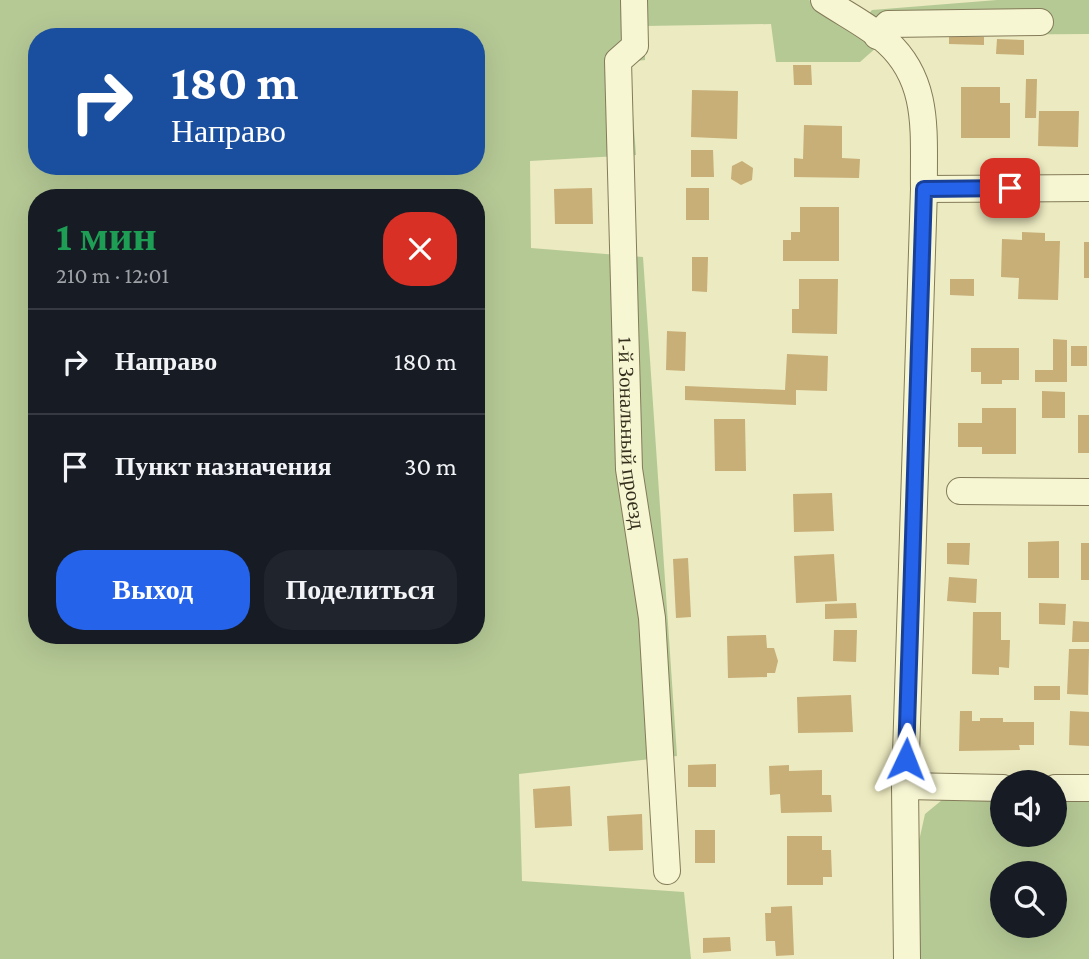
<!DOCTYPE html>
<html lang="ru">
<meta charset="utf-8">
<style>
body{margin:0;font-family:"Crimson Pro",serif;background:#20242c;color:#f1f3f6;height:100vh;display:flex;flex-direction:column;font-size:26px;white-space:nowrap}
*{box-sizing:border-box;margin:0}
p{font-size:23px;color:#9ea1a6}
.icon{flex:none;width:38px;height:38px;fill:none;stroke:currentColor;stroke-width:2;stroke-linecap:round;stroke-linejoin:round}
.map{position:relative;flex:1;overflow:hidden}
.sheet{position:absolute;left:28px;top:189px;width:457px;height:455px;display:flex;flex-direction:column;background:#171b24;border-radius:28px;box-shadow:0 7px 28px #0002}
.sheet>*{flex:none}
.top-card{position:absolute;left:28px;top:28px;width:457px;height:147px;border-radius:28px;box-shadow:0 7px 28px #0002;background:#1a4fa0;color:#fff;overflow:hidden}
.buttons{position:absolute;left:990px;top:770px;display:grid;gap:14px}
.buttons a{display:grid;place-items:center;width:77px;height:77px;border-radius:50%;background:#171b24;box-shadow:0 7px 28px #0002;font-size:35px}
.pin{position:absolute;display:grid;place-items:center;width:60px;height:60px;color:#fff;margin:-30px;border-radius:14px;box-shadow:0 4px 10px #0006}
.me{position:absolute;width:77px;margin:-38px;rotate:2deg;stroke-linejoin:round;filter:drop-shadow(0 0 5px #0008)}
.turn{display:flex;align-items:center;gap:24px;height:147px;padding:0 28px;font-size:32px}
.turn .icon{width:91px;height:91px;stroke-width:2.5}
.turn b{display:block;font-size:49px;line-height:60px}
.round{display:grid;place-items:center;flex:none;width:74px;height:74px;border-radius:28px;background:#20242c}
.summary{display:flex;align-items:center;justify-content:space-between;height:119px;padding:0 28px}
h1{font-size:42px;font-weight:700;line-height:52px;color:#1e9e55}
.primary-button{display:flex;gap:14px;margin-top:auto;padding:14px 28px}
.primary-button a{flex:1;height:80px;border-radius:28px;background:#2563eb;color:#fff;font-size:28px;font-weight:700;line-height:80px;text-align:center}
.primary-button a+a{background:#20242c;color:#f1f3f6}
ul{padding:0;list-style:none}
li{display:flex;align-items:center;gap:21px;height:105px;padding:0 28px;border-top:2px solid #363941}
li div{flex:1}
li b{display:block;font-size:26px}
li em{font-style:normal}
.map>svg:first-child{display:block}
.green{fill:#b5c995;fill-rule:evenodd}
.building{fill:#c8ae77}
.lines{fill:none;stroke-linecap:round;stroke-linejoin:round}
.minor-casing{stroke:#847b59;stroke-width:28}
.minor{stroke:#f7f6d3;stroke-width:26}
.route-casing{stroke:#184099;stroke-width:18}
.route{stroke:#2563eb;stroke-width:12}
.labels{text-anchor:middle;stroke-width:7;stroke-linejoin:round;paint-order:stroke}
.street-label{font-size:21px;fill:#342e1d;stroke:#f3f3cf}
</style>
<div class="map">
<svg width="1089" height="959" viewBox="0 0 1089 959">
<rect width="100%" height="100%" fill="#eceac0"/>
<g class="green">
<path d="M 0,0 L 809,0 L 877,47 L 860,62 L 776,62 L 771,24 L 645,26 L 645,60 L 629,62 L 636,155 L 530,161 L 531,248 L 643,257 L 677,756 L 519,774 L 522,881 L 684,892 L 691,959 L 0,959 ZM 37,37 L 476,37 L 476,166 L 37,166 ZM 37,198 L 476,198 L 476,635 L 37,635 Z"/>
<polygon points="997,0 1089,0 1089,34 903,35 864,19 872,10"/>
<path d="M 942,800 L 1003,800 L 1003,835 L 1055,835 L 1055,801 L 1089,801 L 1089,959 L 919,959 L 919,841 L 925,814 ZM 1003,873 L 1055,873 L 1055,926 L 1003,926 Z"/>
</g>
<g class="building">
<polygon points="949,36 984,37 984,45 949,44"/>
<polygon points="997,39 1024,40 1024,55 996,54"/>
<polygon points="793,65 811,65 812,85 794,85"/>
<polygon points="1026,79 1037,79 1036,118 1025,118"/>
<polygon points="961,87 1000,87 1000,103 1010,103 1010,138 961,138"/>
<polygon points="692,90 738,91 737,139 691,137"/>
<polygon points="1039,111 1079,111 1078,147 1038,146"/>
<polygon points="804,125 842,126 842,158 860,159 859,178 794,177 794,158 803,159"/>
<polygon points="691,150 713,150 714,177 691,177"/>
<polygon points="742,161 753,168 752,180 741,185 731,179 732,166"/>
<polygon points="592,188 593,224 555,224 554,189"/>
<rect x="686" y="188" width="23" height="32"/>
<polygon points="800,207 839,207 839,261 783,261 783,240 791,240 791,232 800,232"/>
<polygon points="1022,232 1045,233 1045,241 1060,241 1058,300 1018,299 1019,278 1001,277 1002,239 1022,240"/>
<rect x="1084" y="242" width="5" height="36"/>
<polygon points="692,257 708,257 707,292 692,291"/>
<polygon points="799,279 838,279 837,334 792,333 792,309 799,309"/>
<polygon points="950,279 974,279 974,296 950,295"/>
<polygon points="667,331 686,332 685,371 666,370"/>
<polygon points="1053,339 1067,340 1067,382 1035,382 1035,370 1053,370"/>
<rect x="1071" y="346" width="16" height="20"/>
<polygon points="971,348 1019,348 1019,380 1002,380 1002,384 981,384 981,372 971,372"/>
<polygon points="787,354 828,356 827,391 796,390 796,405 685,400 685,386 785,390"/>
<polygon points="1042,391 1065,392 1065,418 1042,418"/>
<polygon points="982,408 1016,408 1016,454 982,454 982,447 958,447 958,423 982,423"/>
<rect x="1078" y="415" width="11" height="38"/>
<polygon points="714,419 745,419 746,471 715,471"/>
<polygon points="832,493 834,531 794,532 793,494"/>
<polygon points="1059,541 1059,578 1028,578 1028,542"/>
<polygon points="947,543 970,543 969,565 947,564"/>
<rect x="1081" y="543" width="8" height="37"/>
<polygon points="834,554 837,601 796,603 794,556"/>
<polygon points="688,558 691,617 676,618 673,559"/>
<polygon points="949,577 977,579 976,603 947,601"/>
<polygon points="856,603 857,618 825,619 825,604"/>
<polygon points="1039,603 1066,604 1065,625 1039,624"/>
<polygon points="973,612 1001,612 1001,640 1010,640 1009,668 999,667 999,675 972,674"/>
<polygon points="1073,621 1089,622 1089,642 1072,642"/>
<polygon points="834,630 857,630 856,662 833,661"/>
<polygon points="766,635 767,648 774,648 778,661 775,673 767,673 767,677 728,678 727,636"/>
<polygon points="1069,649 1089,649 1088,695 1067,694"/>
<rect x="1034" y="686" width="26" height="14"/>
<polygon points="851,695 853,732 798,733 797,697"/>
<polygon points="960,711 972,711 972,721 980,721 980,718 1003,718 1003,722 1034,722 1034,745 1019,745 1020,750 959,751"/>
<polygon points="1070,711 1089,712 1089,746 1069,745"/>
<polygon points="716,764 716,787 688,787 688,765"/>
<polygon points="789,765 789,771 822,770 822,795 831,795 832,812 781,813 780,794 770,795 769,766"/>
<polygon points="570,786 572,826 535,828 533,789"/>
<polygon points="642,814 643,850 609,851 607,816"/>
<rect x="695" y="830" width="20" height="33"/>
<polygon points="787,836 822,836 822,850 831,850 832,877 823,877 823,885 787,885"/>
<polygon points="792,906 794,955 776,956 775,941 766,941 765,913 771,913 771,907"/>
<polygon points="730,937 731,951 703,953 703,938"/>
</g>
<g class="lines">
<defs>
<g id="minor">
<path id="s1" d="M 634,0 L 635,46 L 618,61 L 629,469 L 652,618 L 667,871"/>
<path d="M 824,0 C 845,14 869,26 887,42 C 931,82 923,135 924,189 L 905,786 L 907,959"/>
<polyline points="877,36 888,24 1040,22"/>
<polyline points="924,189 1089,188"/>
<polyline points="960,491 1089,492"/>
<polyline points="905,786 1003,788"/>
<polyline points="1055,788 1089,788"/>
</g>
</defs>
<use href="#minor" class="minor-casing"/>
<use href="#minor" class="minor"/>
</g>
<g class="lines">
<defs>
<polyline id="route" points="906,759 924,189 1010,188"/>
</defs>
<use href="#route" class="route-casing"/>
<use href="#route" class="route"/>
</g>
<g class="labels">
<g class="street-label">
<text dy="7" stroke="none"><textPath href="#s1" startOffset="441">1-й Зональный проезд</textPath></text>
</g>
</g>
</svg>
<div class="buttons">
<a><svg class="icon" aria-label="sound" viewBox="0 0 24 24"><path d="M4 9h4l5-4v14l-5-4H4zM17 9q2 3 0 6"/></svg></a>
<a><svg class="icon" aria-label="search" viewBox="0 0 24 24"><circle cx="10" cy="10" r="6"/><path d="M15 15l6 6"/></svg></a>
</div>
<div class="pin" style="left:1010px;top:188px;background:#d93025"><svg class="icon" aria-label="arrive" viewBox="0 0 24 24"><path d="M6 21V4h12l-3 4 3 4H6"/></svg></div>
<svg class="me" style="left:906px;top:759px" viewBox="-20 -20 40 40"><path d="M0-17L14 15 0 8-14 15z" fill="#2563eb" stroke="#fff" stroke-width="4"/></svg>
<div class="top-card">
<div class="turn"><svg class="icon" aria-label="right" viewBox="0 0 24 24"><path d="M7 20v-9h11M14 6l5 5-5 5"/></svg><div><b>180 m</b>Направо</div></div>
</div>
<section class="sheet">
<div class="summary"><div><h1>1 мин</h1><p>210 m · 12:01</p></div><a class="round" style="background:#d93025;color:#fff"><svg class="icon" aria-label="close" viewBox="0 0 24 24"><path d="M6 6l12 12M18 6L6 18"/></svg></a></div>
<ul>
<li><svg class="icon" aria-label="right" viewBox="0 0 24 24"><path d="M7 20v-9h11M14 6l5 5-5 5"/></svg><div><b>Направо</b></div><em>180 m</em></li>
<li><svg class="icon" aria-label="arrive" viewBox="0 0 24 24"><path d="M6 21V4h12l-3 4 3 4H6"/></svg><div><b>Пункт назначения</b></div><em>30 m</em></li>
</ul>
<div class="primary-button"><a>Выход</a><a>Поделиться</a></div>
</section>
</div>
